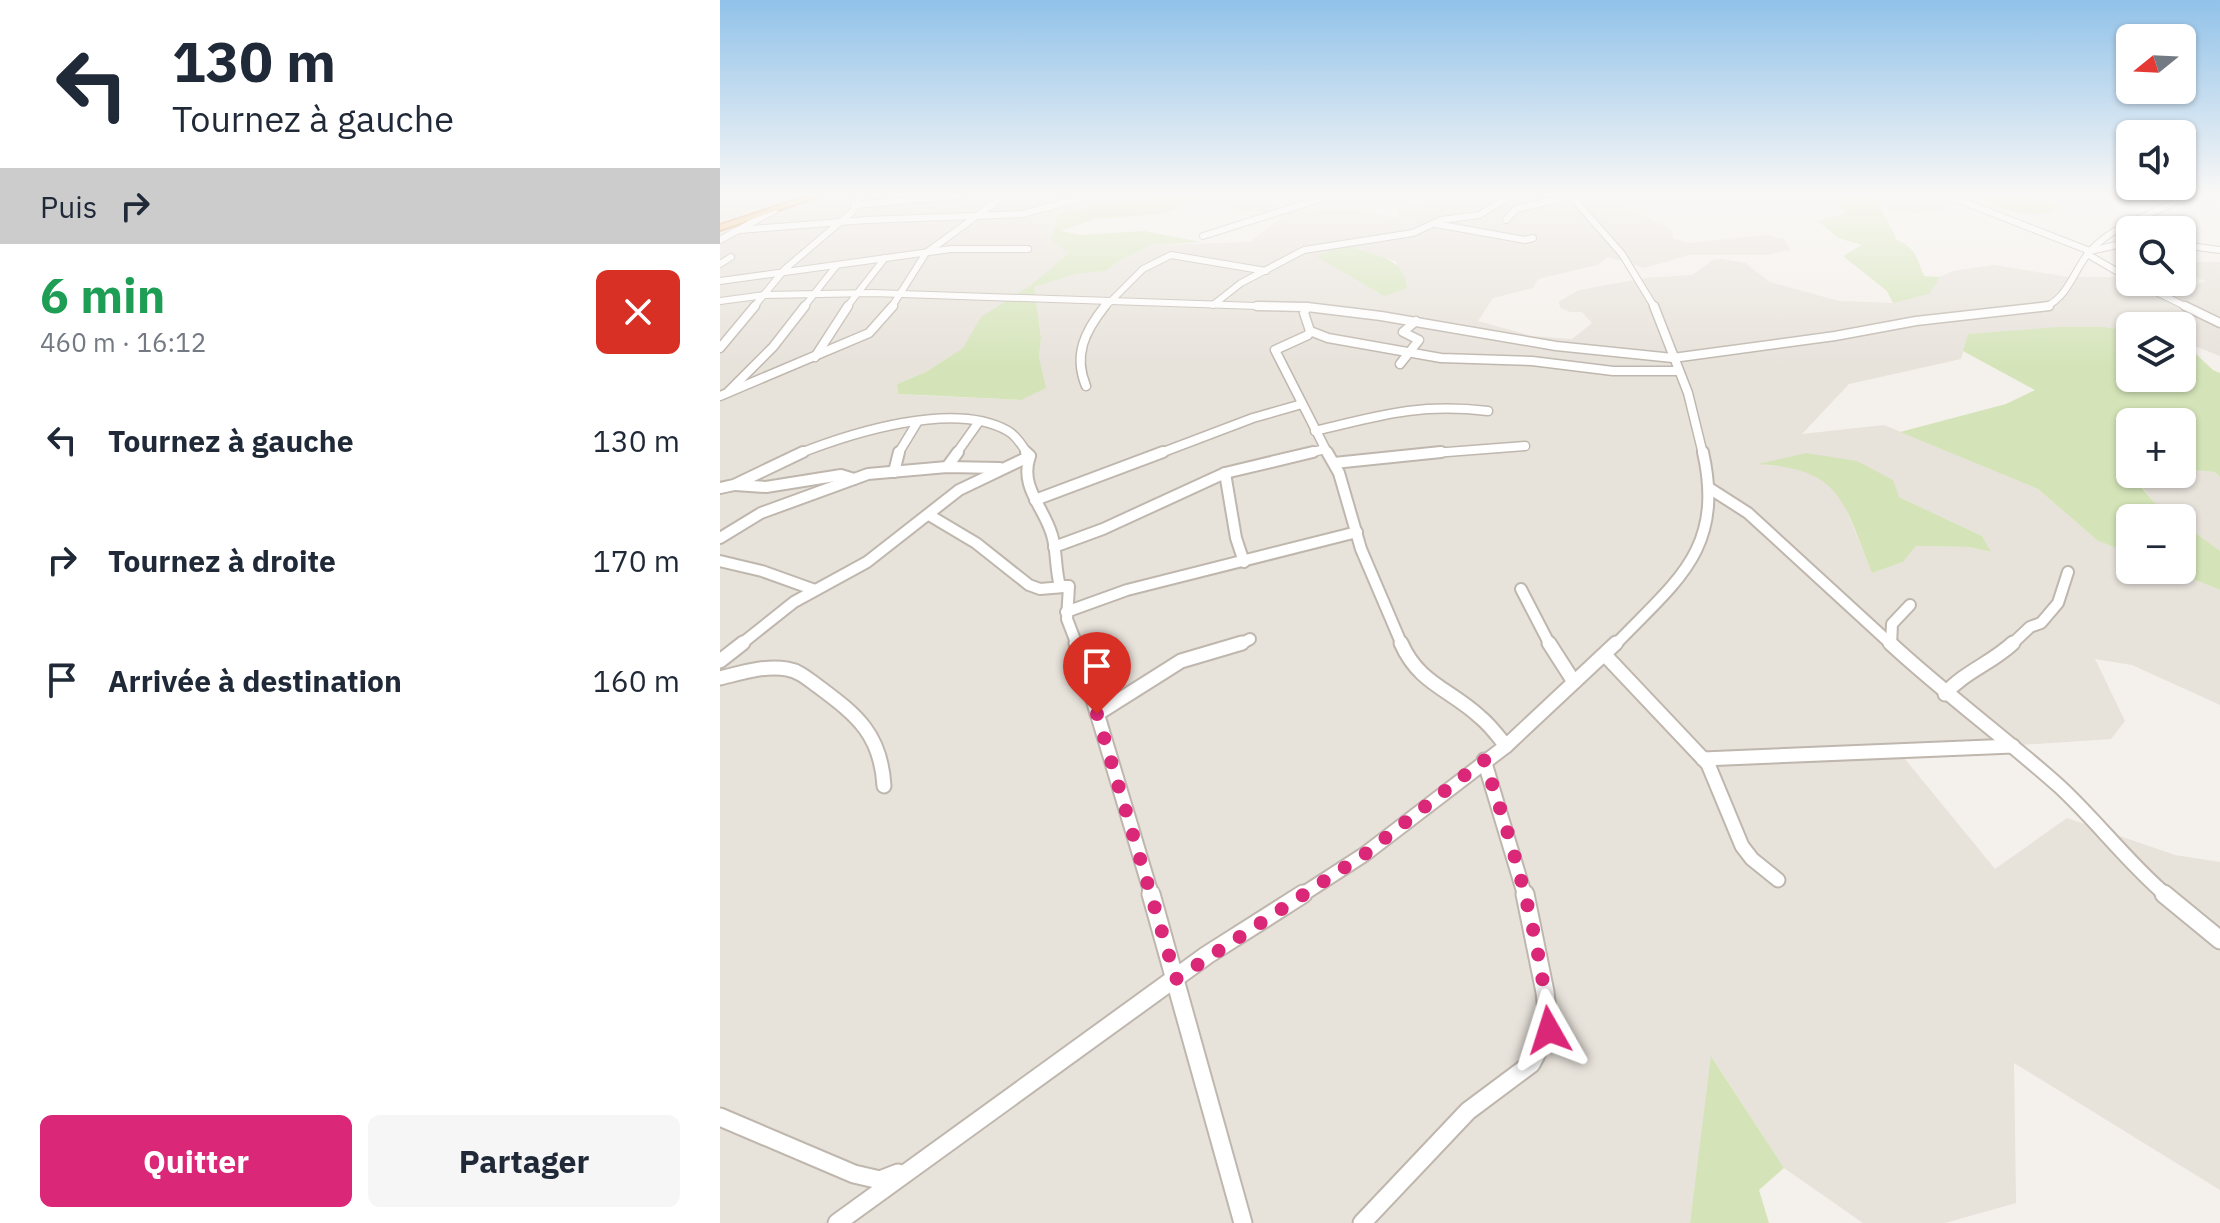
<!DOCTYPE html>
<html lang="fr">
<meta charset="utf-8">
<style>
body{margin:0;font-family:"IBM Plex Sans",sans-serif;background:#f6f6f7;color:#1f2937;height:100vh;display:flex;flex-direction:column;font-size:30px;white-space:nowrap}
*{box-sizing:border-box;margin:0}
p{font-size:26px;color:#747a83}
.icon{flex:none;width:44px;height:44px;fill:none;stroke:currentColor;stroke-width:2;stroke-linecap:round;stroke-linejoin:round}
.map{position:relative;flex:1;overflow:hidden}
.sheet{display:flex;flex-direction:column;background:#fff;width:720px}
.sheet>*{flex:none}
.guide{background:#fff;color:#1f2937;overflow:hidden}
.needle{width:52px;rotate:252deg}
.tools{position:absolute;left:1396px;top:24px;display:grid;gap:16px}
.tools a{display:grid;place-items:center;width:80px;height:80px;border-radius:12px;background:#fff;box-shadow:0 2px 6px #0004;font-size:40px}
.pin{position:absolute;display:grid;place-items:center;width:68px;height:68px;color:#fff;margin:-82px -34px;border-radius:50% 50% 50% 0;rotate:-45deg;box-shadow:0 0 8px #0007}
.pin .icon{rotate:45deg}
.me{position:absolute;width:88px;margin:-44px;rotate:354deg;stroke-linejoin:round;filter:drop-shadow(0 0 6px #0008)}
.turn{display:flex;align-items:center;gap:28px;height:168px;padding:0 40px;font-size:36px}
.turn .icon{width:104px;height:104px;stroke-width:2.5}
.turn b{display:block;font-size:56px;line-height:68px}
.then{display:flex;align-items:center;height:76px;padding:0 40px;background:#0003;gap:16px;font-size:30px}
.round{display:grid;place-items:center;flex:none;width:84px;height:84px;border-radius:12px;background:#f6f6f7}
.summary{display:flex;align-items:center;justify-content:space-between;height:136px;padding:0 40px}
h1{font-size:48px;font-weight:800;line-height:60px;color:#1e9e55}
.primary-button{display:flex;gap:16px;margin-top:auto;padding:16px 40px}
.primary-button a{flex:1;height:92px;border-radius:12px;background:#db2777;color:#fff;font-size:32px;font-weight:800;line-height:92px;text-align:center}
.primary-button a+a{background:#f6f6f7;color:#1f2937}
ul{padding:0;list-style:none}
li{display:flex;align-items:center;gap:24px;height:120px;padding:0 40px}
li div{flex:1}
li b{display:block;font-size:30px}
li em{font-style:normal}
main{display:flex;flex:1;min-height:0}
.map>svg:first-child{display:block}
.residential{fill:#e7e2da;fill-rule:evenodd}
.green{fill:#d4e4b8}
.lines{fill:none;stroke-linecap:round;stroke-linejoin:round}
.minor-far4-casing{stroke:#bfb7ae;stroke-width:8}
.minor-far3-casing{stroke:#bfb7ae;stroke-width:11}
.minor-far2-casing{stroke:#bfb7ae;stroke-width:14}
.minor-far1-casing{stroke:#bfb7ae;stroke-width:17}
.minor-casing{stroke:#bfb7ae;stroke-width:21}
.highway-casing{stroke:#ce924b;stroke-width:4}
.minor-far4{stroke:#fff;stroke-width:6}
.minor-far3{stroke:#fff;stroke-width:8}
.minor-far2{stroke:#fff;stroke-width:10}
.minor-far1{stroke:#fff;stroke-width:13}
.minor{stroke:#fff;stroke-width:17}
.highway{fill:#efbe7b;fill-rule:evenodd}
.route{stroke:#db2777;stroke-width:14;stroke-dasharray:0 25.2}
</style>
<main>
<section class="sheet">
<div class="guide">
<div class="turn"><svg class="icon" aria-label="left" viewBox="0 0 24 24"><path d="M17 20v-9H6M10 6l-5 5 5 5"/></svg><div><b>130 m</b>Tournez à gauche</div></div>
<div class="then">Puis<svg class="icon" aria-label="right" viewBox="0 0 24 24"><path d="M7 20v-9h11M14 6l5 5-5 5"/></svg></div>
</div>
<div class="summary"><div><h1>6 min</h1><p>460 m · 16:12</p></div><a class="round" style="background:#d93025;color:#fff"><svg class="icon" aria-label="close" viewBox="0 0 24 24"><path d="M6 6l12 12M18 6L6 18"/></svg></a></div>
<ul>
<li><svg class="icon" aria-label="left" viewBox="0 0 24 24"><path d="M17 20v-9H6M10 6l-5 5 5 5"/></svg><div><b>Tournez à gauche</b></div><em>130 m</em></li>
<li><svg class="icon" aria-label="right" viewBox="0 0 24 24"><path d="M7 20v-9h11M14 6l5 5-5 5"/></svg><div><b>Tournez à droite</b></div><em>170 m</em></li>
<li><svg class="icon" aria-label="arrive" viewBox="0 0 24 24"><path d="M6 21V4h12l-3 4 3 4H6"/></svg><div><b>Arrivée à destination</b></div><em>160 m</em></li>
</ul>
<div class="primary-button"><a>Quitter</a><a>Partager</a></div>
</section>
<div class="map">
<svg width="1500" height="1223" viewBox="0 0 1500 1223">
<rect width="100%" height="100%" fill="#f4f0eb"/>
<g class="residential">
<path d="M 0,196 L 450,196 L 386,204 L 339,215 L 332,241 L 349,253 L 320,279 L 260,322 L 243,348 L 206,372 L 177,384 L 178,394 L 211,396 L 301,400 L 319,358 L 321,338 L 314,287 L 356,274 L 386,271 L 400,260 L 431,245 L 530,242 L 566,214 L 517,210 L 508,205 L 514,198 L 532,196 L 575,211 L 641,210 L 678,219 L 678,212 L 683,209 L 720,196 L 922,196 L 925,200 L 907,207 L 952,230 L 953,238 L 969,243 L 1046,235 L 1065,239 L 1070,250 L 1047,255 L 969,255 L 924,268 L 888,257 L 877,265 L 818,279 L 813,288 L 773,298 L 758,321 L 812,336 L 852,339 L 872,323 L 862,312 L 850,312 L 841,308 L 838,302 L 859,290 L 925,278 L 972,275 L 993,260 L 1002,259 L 1025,263 L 1050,282 L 1119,301 L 1173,303 L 1208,294 L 1220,277 L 1233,271 L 1274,265 L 1348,277 L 1393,277 L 1410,279 L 1410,282 L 1472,286 L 1485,281 L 1465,272 L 1462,262 L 1500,262 L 1500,356 L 1462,341 L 1462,326 L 1410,326 L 1410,331 L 1385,327 L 1248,334 L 1241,359 L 1129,384 L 1082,434 L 1164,425 L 1318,489 L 1378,541 L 1410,553 L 1410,570 L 1451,570 L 1500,590 L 1500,705 L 1412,665 L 1375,659 L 1405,721 L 1391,739 L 1180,753 L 1275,869 L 1347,818 L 1455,855 L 1500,862 L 1500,1190 L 1294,1063 L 1296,1203 L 1225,1223 L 1143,1223 L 1064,1168 L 992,1057 L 970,1223 L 0,1223 ZM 632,238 L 634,248 L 677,262 L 664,296 L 598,257 ZM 1137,461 L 1179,497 L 1262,536 L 1270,552 L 1249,547 L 1196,546 L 1183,562 L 1152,573 L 1120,494 L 1096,474 L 1064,466 L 1042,465 Z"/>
<polygon points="1179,196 1241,196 1250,201 1218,211 1194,214 1172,211 1161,204"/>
<polygon points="1462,469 1495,472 1500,477 1500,551 1462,523 1462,518 1456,518 1434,502 1413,474 1462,474"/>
</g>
<g class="green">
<polygon points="450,196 486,196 444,214 375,219 341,231 361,235 424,231 481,242 431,245 400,260 386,271 356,274 314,287 321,338 319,358 326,388 301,400 178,394 177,384 206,372 243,348 261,317 310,286 349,253 331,241 339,215 386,204"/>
<path d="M 1106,196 L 1149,196 L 1158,203 L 1177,240 C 1196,248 1196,257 1204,276 L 1220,277 L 1209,294 L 1173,303 L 1167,291 L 1123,256 L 1142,245 L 1118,238 L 1098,221 L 1126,213 Z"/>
<path d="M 1255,196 L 1319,196 L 1338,208 C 1313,224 1279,207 1255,196 Z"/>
<path d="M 633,238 L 634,248 C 659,256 683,258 687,288 L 664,296 L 597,257 Z"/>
<polygon points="1339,327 1385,327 1410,331 1410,378 1462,378 1462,341 1493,370 1500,373 1500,477 1495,472 1462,469 1462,422 1410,422 1410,474 1434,502 1456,518 1410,518 1410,553 1378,541 1318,489 1180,432 1286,404 1315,390 1243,351 1248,334"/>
<path d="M 1086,453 L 1137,461 L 1173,480 L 1179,497 L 1262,536 L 1271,552 L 1249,547 L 1196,546 L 1183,562 L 1152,573 C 1123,503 1124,469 1038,464 Z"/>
<polygon points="1462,523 1500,551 1500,590 1451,570 1462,570"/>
<polygon points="991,1056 1064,1168 1039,1190 1049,1223 970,1223"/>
</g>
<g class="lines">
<defs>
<g id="minor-far4">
<polyline points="851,196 902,254 935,308"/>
<polyline points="1239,200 1370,251 1410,242"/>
<polyline points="134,205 239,196"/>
<polyline points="786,220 796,209 852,196"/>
<polyline points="716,224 805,240 813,238"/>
<polyline points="20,230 146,220 302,214 370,196"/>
<polyline points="483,236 609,196"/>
<polyline points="0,240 55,210"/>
<polyline points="1462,245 1500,250"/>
<polyline points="1367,254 1410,279"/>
<polyline points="0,264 11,257"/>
<polyline points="0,281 231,249 308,249"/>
<polyline points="1416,282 1469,308"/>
<polyline points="0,301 45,295 153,293 595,308"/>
<polyline points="493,305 521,283 584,250 693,233 721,220 759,215 787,198 779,196"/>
<polyline points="33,308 65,269 132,212 141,196"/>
<polyline points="83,308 117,265"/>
<polyline points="126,308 165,258"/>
<polyline points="171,308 206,253 284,196"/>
<polyline points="384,308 423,269 451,255 546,271"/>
<path d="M 1319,308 C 1346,305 1354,268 1371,250 C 1396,223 1435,214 1467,196"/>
</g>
<g id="minor-far3">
<polyline points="537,306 587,307 661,316 836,346 953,358 1115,336 1196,321 1329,306"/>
<polyline points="934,306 968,393 983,454"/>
<polyline points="1465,306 1500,323"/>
<polyline points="587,307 584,313 590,331 588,335 555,350 608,454"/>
<polyline points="590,331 608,338 721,358 812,361 893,371 958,371"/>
<polyline points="0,348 35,306"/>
<polyline points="95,357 128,306"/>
<polyline points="680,364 699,340 683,332 696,321"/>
<path d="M 366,386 C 353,355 365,331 385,306"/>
<polyline points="8,392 53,347 85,306"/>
<polyline points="0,396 149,333 173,306"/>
<path d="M 595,431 C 661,415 699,403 768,411"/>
<path d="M 78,454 C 131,433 234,400 288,431 C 297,436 302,446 308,454"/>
<polyline points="178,454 198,421"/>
<polyline points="236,454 258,423"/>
<polyline points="438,454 533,418 582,404"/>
<polyline points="585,454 605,449"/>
<polyline points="701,454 805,446"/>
</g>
<g id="minor-far2">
<path d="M 306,452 L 310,456 C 299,487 324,507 332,535 C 337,551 335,569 340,586 L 349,586 L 347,619 L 357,645"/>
<polyline points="607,452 619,473 641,549 682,645"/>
<polyline points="614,463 721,452"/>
<polyline points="227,467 238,452"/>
<polyline points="174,472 179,452"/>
<polyline points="505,473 516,538 524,562"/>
<polyline points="15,485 46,487 121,475 134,479"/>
<polyline points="0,488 14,485 83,452"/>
<polyline points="989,488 1028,513 1172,645"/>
<polyline points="315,500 443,452"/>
<polyline points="209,515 256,543 309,585 320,589 344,587"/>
<polyline points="0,538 41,513 148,474 227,467 280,468"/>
<polyline points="334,547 383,529 505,473 593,452"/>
<polyline points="0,561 42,571 95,590"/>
<polyline points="801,589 830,645"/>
<polyline points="346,612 407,590 637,532"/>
<polyline points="20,645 74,602 147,562 239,490 310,456"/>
<polyline points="519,645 530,639"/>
<path d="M 895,645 C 956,581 1005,550 983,452"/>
<polyline points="1171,645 1172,624 1190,605"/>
<polyline points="1291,645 1310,627 1321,623 1338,603 1348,572"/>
</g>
<g id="minor-far1">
<polyline points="356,643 432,896"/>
<path d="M 681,643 C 699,684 730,689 760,717 C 770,725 778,736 786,746"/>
<polyline points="829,643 854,682"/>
<path d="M 1170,643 C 1224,693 1284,737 1339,786 C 1377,821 1407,862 1447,896"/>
<polyline points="885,655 988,764 1022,846 1032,859 1058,880"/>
<polyline points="0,661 23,643"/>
<path d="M 0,678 C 21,673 45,665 67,669 C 80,671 89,680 99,687 C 138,716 161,735 164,786"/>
<path d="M 1225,694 C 1244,672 1272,663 1293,643"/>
<polyline points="377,714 461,661 522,643"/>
<polyline points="983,759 1293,746"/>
<polyline points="764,760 805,896"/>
<polyline points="580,896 645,854 786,746 896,643"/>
</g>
<g id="minor">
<polyline points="431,894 523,1223"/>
<polyline points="1444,894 1500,940"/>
<polyline points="0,1117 134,1174 160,1180 178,1173"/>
<polyline points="117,1223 487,955 583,894"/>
<polyline points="642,1223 748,1111 811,1064 829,1030 825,992 805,894"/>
</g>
<polygon id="highway" points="89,196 99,196 0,230 0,225"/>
</defs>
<use href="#minor-far4" class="minor-far4-casing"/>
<use href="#minor-far3" class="minor-far3-casing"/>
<use href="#minor-far2" class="minor-far2-casing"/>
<use href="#minor-far1" class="minor-far1-casing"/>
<use href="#minor" class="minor-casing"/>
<use href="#highway" class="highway-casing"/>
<use href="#minor-far4" class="minor-far4"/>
<use href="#minor-far3" class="minor-far3"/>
<use href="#minor-far2" class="minor-far2"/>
<use href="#minor-far1" class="minor-far1"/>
<use href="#minor" class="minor"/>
<use href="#highway" class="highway"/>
</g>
<linearGradient id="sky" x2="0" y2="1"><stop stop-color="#91c2e9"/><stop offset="0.53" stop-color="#faf8f6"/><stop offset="1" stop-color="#faf8f6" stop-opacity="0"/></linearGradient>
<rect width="1500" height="367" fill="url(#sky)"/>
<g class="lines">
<path class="route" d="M 377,714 L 456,979 L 645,854 L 764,760 C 794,847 820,937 829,1030"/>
</g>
</svg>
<div class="tools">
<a><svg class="needle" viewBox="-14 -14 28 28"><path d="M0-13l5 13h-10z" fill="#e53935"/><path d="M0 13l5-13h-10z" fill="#747a83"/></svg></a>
<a><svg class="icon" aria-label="sound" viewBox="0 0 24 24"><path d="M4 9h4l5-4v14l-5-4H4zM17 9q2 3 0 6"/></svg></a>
<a><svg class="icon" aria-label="search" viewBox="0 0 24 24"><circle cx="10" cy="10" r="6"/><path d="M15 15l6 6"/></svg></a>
<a><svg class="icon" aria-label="layers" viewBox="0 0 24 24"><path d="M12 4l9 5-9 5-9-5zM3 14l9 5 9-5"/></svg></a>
<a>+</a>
<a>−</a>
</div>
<div class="pin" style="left:377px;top:714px;background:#d93025"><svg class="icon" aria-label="arrive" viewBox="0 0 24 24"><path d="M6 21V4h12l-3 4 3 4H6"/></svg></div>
<svg class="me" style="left:829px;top:1030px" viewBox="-20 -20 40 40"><path d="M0-17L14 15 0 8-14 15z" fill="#db2777" stroke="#fff" stroke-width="4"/></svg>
</div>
</main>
